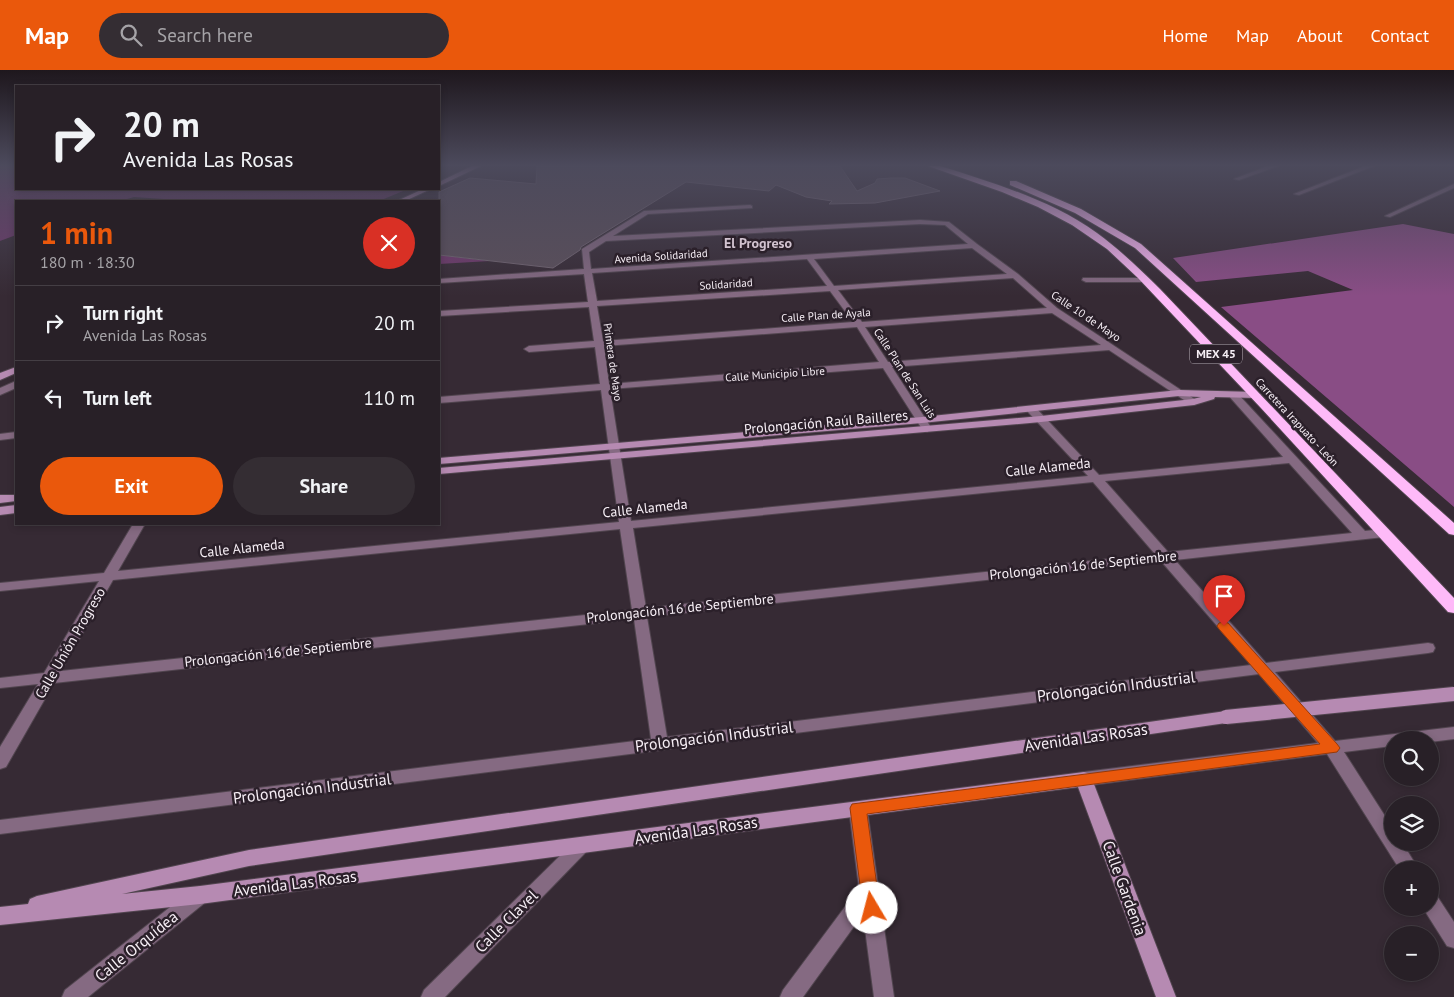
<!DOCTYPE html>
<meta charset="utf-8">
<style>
body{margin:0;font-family:"PT Sans",sans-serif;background:#342d33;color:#f1f3f6;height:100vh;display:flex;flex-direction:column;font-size:19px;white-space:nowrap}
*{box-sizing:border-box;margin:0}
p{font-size:16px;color:#a5a3a7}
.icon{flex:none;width:28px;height:28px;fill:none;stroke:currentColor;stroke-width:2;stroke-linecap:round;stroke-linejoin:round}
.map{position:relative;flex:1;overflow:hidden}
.side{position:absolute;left:15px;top:130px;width:425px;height:325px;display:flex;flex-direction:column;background:#282027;border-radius:0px;box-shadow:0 2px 8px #0003,0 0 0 1px #443e44}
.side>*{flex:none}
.banner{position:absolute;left:15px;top:15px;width:425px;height:105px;border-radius:0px;box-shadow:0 2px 8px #0003,0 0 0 1px #443e44;background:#282027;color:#f1f3f6;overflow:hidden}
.tools{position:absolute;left:1384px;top:661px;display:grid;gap:10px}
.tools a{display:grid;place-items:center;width:55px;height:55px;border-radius:50%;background:#282027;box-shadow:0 2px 8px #0003,0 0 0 1px #443e44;font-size:25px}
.pin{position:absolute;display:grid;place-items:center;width:42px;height:42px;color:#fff;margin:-51px -21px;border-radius:50% 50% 50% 0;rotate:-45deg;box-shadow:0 0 5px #0007}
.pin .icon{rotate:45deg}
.me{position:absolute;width:55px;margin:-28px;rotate:352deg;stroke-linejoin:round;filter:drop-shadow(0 0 4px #0008)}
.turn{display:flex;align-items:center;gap:18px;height:105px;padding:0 25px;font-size:22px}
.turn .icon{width:65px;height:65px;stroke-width:2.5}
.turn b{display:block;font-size:35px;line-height:42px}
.round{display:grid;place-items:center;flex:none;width:52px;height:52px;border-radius:26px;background:#342d33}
.headline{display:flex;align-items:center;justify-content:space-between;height:85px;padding:0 25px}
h1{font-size:30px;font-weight:800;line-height:38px;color:#ea580c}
.button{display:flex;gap:10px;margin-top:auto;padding:10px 25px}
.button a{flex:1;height:58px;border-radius:30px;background:#ea580c;color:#fff;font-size:20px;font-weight:800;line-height:58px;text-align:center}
.button a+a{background:#342d33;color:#f1f3f6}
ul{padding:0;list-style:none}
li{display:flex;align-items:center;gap:15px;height:75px;padding:0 25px;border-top:1px solid #443e44}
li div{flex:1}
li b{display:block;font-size:19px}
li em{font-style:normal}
header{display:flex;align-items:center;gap:30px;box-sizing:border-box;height:70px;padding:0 25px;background:#ea580c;color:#fff}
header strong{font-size:24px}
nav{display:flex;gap:28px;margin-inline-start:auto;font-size:18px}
.search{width:350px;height:45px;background:#342d33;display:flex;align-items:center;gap:12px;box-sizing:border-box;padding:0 18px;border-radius:28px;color:#a5a3a7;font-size:19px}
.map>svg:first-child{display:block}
.green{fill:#70396c}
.forest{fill:#894d85}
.building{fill:#5b4f5a;stroke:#736672}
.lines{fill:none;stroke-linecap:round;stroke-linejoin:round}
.street-casing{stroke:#51454f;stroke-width:2}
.secondary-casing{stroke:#51454f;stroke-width:2}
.highway-casing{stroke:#51454f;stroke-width:2}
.street{fill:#856a82;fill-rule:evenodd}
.secondary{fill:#b68ab2;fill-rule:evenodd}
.highway{fill:#febaf8;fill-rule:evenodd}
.secondary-bridge-casing{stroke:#51454f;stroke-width:16;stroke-linecap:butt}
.secondary-bridge{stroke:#b68ab2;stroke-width:14}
.route{fill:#ea580c;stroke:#983908}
.labels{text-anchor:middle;stroke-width:5;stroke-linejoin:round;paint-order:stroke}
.far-street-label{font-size:11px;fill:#f6eef5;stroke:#2b202a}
.shield{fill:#2b202a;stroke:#b9b0b8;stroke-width:1}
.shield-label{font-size:12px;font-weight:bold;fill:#f6eef5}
.far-quarter-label{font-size:14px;font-weight:bold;fill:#d2c3d0;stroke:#2b202a}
.street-label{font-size:14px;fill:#f6eef5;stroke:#2b202a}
.near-street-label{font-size:16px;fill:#f6eef5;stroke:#2b202a}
</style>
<header>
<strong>Map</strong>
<div class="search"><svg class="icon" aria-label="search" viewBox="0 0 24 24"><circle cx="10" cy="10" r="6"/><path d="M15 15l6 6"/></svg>Search here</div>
<nav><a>Home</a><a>Map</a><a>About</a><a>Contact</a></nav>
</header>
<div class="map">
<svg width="1454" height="927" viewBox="0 0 1454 927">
<rect width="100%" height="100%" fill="#362a34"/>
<g class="green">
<polygon points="0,96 16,96 16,119 408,119 379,131 194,131 134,127 120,131 16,131 16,165 0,171"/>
<polygon points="439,185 490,191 439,194"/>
</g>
<polygon class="forest" points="1403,154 1454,164 1454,437 1221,237 1353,220 1308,201 1196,212 1173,188"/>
<polygon class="building" points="537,96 840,96 857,121 875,113 877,109 891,108 905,108 940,121 875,133 829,134 832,131 806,127 776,115 769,121 686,112 581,177 580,180 553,198 439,185 439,122 470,108 536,114"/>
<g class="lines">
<defs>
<g id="street">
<polygon points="1268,96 1278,96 1239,110 1234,109"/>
<polygon points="1365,96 1374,96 1299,125 1294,124"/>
<polygon points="1454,114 1454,118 1390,147 1385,146"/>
<path d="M 750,135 L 752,136 L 752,138 L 648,144 L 613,166 L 920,150 L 949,152 L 977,174 L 1018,204 L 1057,238 L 1199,332 L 1194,335 L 1190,334 L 1109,280 L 892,297 L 932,359 L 927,362 L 922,359 L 883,298 L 610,319 L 631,451 L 1088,406 L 1028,342 L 1027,340 L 1032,337 L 1036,338 L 1099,405 L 1283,387 L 1228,325 L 1233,322 L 1237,323 L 1365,461 L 1384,459 L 1390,463 L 1384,467 L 1175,490 L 1266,593 L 1428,573 L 1433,574 L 1435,578 L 1433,582 L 1428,583 L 1275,602 L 1335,671 L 1454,657 L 1454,669 L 1430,672 L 1430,670 L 1392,670 L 1392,676 L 1344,682 L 1392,757 L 1392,772 L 1402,772 L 1419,800 L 1400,800 L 1327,684 L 1084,716 L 1078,714 L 1076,709 L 1078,704 L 1084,702 L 1318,673 L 1259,604 L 0,764 L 0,750 L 651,669 L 634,549 L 54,613 L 6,697 L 0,699 L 0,677 L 38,614 L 0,618 L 0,608 L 44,603 L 99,511 L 0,521 L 0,513 L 104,503 L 133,454 L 145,454 L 118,501 L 619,452 L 601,320 L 439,333 L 439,327 L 600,314 L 595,277 L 529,282 L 524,279 L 529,276 L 594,271 L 589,237 L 439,246 L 439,241 L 588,232 L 584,204 L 439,213 L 439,209 L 584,199 L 582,179 L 644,141 ZM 920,154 L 945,155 L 968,174 L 591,199 L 589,182 L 606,171 ZM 972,178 L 1007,204 L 834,216 L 814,189 ZM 807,189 L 827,216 L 597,231 L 592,203 ZM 1013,208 L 1047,238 L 862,252 L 838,220 ZM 830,221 L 853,252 L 603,271 L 597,236 ZM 1052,243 L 1101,275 L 888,292 L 865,257 ZM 857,257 L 879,292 L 609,314 L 604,276 ZM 1289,393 L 1352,463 L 1168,482 L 1105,411 ZM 1093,412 L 1155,484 L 646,538 L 633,458 ZM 620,459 L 632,540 L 61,601 L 113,510 ZM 1161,491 L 1251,595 L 667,667 L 647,547 Z"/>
<polygon points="1083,208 1143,208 1147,210 1143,212 1086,212 1082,210"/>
<polygon points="16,311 16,318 0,325 0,318"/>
<polygon points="16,362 16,368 0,370 0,364"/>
<polygon points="858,732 864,734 867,739 894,927 874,927 863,844 803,927 780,927 783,920 859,818 849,739 852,734"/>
<polygon points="582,767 588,770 591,775 588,780 445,927 421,927 424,920 576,770"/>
<polygon points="200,816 207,819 210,825 207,831 88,927 62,927 65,920 193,819"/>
<polygon points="1430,823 1437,826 1454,852 1454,878 1447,876 1423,838 1430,838"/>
</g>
<g id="secondary">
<polygon points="472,96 481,96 439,116 439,112"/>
<polygon points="423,119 431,119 405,131 397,131"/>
<polygon points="16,297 16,303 0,310 0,303"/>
<polygon points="1179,320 1256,322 1261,325 1256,328 1215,327 1214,329 1194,335 1041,352 439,404 439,398 1041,346 1193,329 1201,327 1179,326 922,353 439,394 439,388 922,347"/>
<polygon points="0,425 16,425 16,431 0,433"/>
<polygon points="16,435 16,443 0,445 0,437"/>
<polygon points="1226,641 1232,643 1234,647 1232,651 1226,653 249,796 122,824 200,816 1084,702 1090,704 1092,709 1176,927 1156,927 1078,717 200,834 0,855 0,837 28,834 30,829 37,826 249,780"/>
</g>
<g id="highway">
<path d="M 928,96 L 940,96 C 994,113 1051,130 1097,163 C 1120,180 1140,199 1160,219 L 1454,528 L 1454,543 L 1448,542 L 1260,337 L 1138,208 L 1107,179 L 1072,155 L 1038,137 L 1002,122 Z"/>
<polygon points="1010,111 1016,111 1081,139 1141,174 1454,453 1454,465 1449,464 1135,178 1075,143 1010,115"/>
</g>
</defs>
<use href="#street" class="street-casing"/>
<use href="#secondary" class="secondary-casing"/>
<use href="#highway" class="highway-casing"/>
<use href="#street" class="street"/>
<use href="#secondary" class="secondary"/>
<use href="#highway" class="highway"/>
<defs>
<polyline id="secondary-bridge" points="1226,647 1454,624"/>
</defs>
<use href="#secondary-bridge" class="secondary-bridge-casing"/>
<use href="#secondary-bridge" class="secondary-bridge"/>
</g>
<linearGradient id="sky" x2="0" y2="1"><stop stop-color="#1e171d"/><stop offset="0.42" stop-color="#4c4a5c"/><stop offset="1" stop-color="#4c4a5c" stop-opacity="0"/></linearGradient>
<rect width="1454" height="226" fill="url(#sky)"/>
<polygon class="route" points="1224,552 1228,553 1337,674 1340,678 1337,682 867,744 880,838 878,844 872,846 865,844 863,838 850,738 852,734 1320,674 1219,559 1217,556 1219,553"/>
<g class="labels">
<g class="far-street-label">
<text transform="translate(661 186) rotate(-4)" y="4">Avenida Solidaridad</text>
<text transform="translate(726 214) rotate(-4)" y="4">Solidaridad</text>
<text transform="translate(826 245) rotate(-4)" y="4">Calle Plan de Ayala</text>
<text transform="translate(1086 246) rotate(34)" y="4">Calle 10 de Mayo</text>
<text transform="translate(613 292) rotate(82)" y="4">Primera de Mayo</text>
<text transform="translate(905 303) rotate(57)" y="4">Calle Plan de San Luis</text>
<text transform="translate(775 304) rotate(-4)" y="4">Calle Municipio Libre</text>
<text transform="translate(1297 352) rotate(47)" y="4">Carretera Irapuato - León</text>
</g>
<rect class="shield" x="1190" y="274.5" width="52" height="19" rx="4"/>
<g class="shield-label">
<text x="1216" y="288">MEX 45</text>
</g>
<g class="far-quarter-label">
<text x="758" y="178">El Progreso</text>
</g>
<g class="street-label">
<text transform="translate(826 352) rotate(-5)" y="5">Prolongación Raúl Bailleres</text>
<text transform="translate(1048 397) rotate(-6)" y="5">Calle Alameda</text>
<text transform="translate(645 438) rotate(-6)" y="5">Calle Alameda</text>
<text transform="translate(242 478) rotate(-6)" y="5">Calle Alameda</text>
<text transform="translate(1083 495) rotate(-6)" y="5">Prolongación 16 de Septiembre</text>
<text transform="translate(680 538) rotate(-6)" y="5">Prolongación 16 de Septiembre</text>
<text transform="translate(70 573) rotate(-60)" y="5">Calle Unión Progreso</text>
<text transform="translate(278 582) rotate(-6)" y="5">Prolongación 16 de Septiembre</text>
</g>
<g class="near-street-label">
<text transform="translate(1116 616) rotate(-7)" y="6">Prolongación Industrial</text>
<text transform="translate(714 666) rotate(-7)" y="6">Prolongación Industrial</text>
<text transform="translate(1086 667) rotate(-8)" y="6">Avenida Las Rosas</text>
<text transform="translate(312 718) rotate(-7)" y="6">Prolongación Industrial</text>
<text transform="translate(696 760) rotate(-8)" y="6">Avenida Las Rosas</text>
<text transform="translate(295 813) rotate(-7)" y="6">Avenida Las Rosas</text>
<text transform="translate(1125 818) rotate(70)" y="6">Calle Gardenia</text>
<text transform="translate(506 851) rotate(-45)" y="6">Calle Clavel</text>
<text transform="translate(136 876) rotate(-39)" y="6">Calle Orquídea</text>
</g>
</g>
</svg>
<div class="tools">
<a><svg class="icon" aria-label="search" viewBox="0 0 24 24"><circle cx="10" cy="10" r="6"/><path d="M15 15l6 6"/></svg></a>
<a><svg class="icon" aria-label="layers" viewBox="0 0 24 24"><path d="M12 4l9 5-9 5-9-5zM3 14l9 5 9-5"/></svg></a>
<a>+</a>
<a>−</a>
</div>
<div class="pin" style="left:1224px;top:556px;background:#d93025"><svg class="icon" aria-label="arrive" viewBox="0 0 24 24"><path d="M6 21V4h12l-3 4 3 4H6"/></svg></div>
<svg class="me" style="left:872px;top:838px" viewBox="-20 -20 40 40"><circle r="19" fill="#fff"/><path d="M0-13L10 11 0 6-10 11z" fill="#ea580c"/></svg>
<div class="banner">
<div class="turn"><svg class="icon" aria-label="right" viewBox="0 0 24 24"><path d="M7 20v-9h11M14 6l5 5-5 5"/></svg><div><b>20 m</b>Avenida Las Rosas</div></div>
</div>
<section class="side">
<div class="headline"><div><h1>1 min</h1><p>180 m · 18:30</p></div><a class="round" style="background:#d93025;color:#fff"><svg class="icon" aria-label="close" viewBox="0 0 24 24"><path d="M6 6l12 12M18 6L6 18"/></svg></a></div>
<ul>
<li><svg class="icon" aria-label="right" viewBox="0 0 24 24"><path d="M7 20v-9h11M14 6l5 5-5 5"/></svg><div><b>Turn right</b><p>Avenida Las Rosas</p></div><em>20 m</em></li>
<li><svg class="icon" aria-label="left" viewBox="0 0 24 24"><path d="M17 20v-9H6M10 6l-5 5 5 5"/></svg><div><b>Turn left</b></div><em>110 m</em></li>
</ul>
<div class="button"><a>Exit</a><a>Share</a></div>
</section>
</div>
